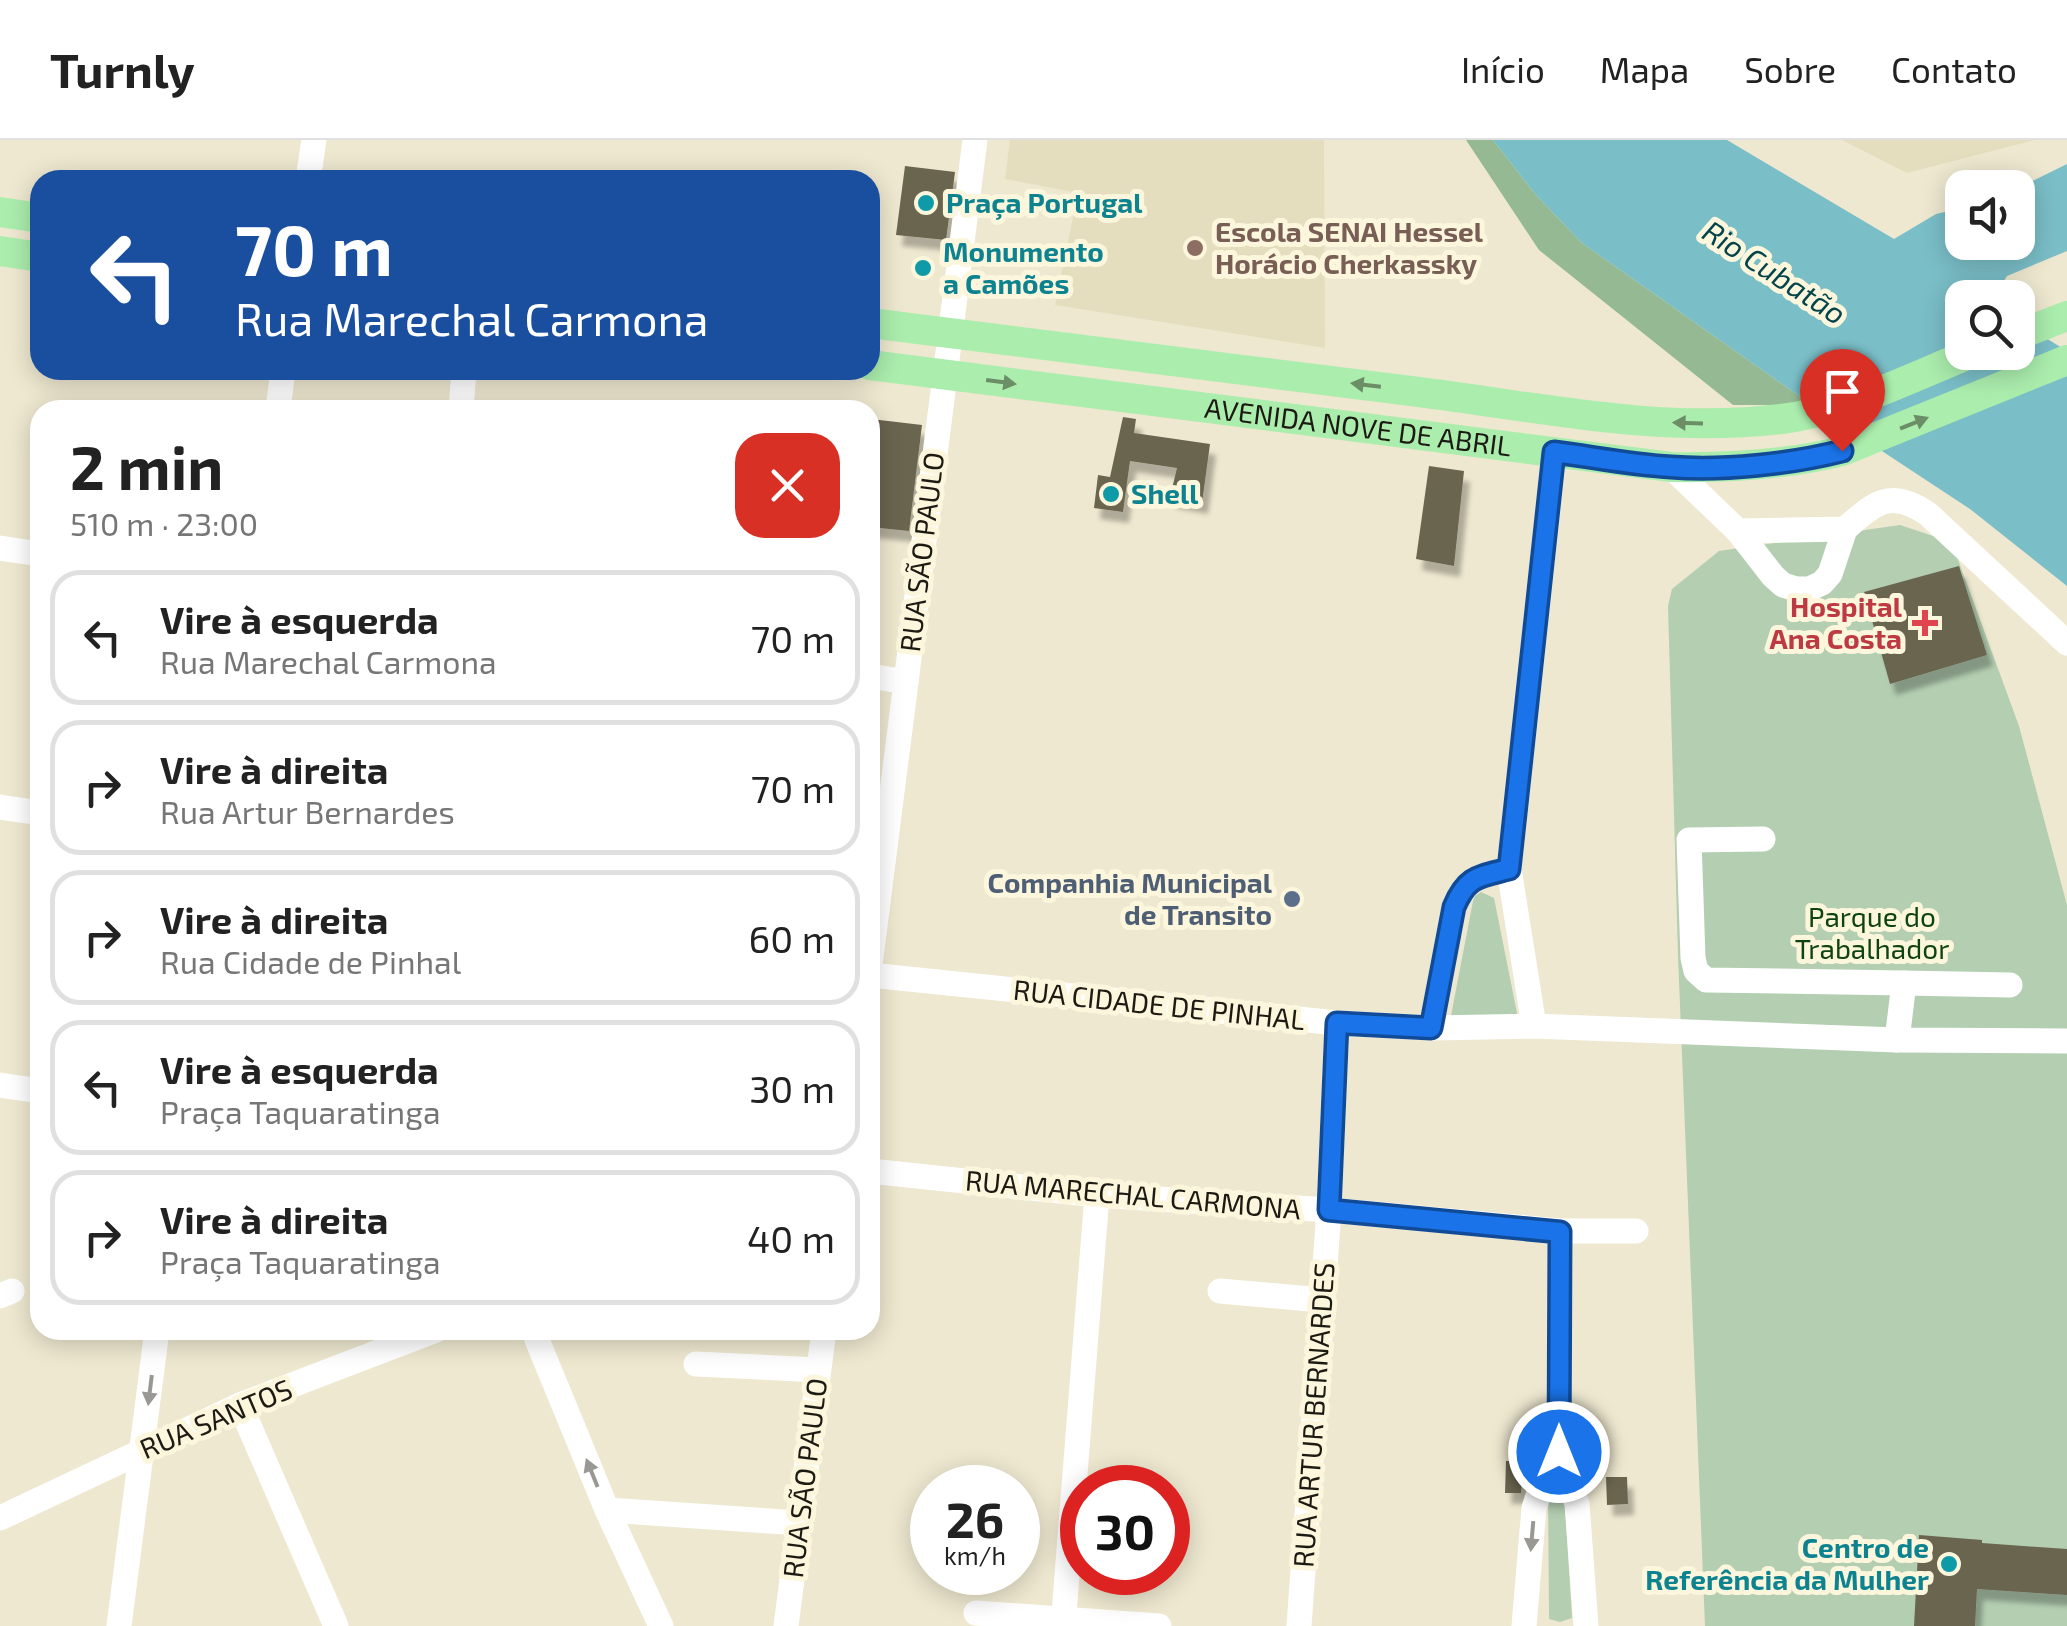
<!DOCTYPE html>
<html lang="pt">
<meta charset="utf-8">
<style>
body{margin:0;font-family:"Exo 2",sans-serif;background:#f2f2f2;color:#222;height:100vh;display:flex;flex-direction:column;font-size:38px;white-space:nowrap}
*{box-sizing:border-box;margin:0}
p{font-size:32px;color:#767676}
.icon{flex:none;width:55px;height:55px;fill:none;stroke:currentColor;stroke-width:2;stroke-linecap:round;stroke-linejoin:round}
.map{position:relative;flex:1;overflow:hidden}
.drawer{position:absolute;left:30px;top:260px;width:850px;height:940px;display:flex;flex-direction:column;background:#fff;border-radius:30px;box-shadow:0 5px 25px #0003}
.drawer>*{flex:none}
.banner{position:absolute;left:30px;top:30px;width:850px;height:210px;border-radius:30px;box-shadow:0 5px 25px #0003;background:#1a4fa0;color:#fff;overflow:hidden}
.tools{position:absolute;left:1945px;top:30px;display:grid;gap:20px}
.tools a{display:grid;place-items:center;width:90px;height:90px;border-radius:20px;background:#fff;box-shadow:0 5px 25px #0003;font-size:50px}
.speed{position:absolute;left:910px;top:1325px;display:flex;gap:20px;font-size:50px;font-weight:700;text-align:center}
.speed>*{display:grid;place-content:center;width:130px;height:130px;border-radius:50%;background:#fff;box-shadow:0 5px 25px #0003;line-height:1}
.speed small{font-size:25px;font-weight:400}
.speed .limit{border:15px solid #d22;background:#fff;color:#111}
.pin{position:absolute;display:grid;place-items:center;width:85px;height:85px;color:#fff;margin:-102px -42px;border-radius:50% 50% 50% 0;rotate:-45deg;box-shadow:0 0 10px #0007}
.pin .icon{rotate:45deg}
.me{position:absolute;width:110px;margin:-55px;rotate:0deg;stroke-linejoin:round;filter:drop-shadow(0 0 8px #0008)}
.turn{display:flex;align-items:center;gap:35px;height:210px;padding:0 40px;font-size:45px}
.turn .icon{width:130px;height:130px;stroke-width:2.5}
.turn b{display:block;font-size:70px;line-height:85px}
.round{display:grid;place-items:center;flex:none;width:105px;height:105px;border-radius:30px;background:#f2f2f2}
.headline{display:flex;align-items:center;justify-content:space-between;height:170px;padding:0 40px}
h1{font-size:60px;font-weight:700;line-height:75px}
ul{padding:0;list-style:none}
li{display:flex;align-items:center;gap:30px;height:135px;margin:0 20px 15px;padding:0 20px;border:5px solid #e0e0e0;border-radius:30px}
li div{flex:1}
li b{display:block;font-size:38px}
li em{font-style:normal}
header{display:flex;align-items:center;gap:60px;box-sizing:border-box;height:140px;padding:0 50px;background:#fff;border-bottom:2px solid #e0e0e0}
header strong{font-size:48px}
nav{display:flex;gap:55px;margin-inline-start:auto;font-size:35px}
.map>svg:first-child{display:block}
.built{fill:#e5debe}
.green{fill:#b3ceb1}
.forest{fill:#95ba93}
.water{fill:#7abec7}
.building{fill:#6a6550;filter:url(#shadow)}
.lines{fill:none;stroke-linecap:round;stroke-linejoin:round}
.minor{stroke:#fff;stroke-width:25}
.major{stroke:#abedad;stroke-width:30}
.oneway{fill:#6b8e67}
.oneway2{fill:#999894}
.route-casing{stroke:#114b97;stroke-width:25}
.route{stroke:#1a73e8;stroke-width:18}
.culture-dot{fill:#0f9aa8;stroke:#fcf6dd;stroke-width:4}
.education-dot{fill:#8d6e63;stroke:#fcf6dd;stroke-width:4}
.health-dot{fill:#e0444e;stroke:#fcf6dd;stroke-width:4}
.service-dot{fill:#5c6f8a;stroke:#fcf6dd;stroke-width:4}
.labels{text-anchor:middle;stroke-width:10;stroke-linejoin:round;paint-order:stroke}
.culture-label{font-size:28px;font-weight:bold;fill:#0d838f;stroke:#fcf6dd;text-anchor:start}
.education-label{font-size:28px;font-weight:bold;fill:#785e54;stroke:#fcf6dd;text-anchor:start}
.street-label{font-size:28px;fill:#1c1a12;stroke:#fcf6dd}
.health-label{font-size:28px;font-weight:bold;fill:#be3a42;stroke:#fcf6dd;text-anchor:end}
.service-label{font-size:28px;font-weight:bold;fill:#4e5e75;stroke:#fcf6dd;text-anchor:end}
.park-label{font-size:28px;fill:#0e440f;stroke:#fcf6dd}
.water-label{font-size:30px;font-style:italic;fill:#04454c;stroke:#fcf6dd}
</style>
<header>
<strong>Turnly</strong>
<nav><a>Início</a><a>Mapa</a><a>Sobre</a><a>Contato</a></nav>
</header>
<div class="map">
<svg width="2067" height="1486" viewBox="0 0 2067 1486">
<defs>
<filter id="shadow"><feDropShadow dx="6" dy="11" stdDeviation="2.5" flood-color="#0004"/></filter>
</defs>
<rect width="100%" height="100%" fill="#eee8d0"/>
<g class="built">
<polygon points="1010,0 1324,0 1325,208 1055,165 1078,53 1005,39"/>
<polygon points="1842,0 2035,0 1907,33"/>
</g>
<g class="green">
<polygon points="1900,385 1936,397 1956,414 2019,586 2067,765 2067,1486 1705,1486 1678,815 1668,466 1672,449 1719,411"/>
<polygon points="1481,752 1494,758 1518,878 1450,881 1473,761 1475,756"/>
<polygon points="1564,1348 1572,1478 1560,1482 1549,1479 1548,1349"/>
</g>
<polygon class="forest" points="1466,0 1493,0 1536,55 1582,103 1812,265 1733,265 1539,110"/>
<polygon class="water" points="1493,0 1727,0 1894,99 1936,74 1962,68 1962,102 2018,102 2018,48 2067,24 2067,111 2007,136 1995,155 1996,157 1962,158 1962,212 2018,212 2018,181 2067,211 2067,446 1970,369 1812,265 1582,103 1536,55"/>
<g class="building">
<polygon points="905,26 955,32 946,100 896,95"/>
<polygon points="1123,277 1136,279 1134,293 1210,304 1202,363 1170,357 1177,328 1130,321 1123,372 1094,368 1098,335 1110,337"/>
<polygon points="871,279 922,285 909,391 870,387"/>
<polygon points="1429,326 1464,331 1454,426 1416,419"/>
<polygon points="1959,426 1987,515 1890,544 1864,452"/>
<polygon points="1506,1321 1523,1321 1521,1353 1505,1353"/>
<polygon points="1606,1337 1627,1337 1628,1364 1607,1365"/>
<polygon points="1919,1395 1982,1400 1982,1403 2067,1409 2067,1455 1977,1449 1975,1486 1914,1486"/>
</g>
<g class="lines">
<g class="minor">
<polyline points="308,40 314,0"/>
<polyline points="278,270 283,230"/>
<polyline points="461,270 464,230"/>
<polyline points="1671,327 1738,391 1773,436 1783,445 1796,449 1809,449 1822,443 1830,434 1845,389"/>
<path d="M 1738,391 L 1845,389 C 1875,363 1890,348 1928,374 L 2067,503"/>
<polyline points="0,408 40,414"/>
<polyline points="870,536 906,542"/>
<polyline points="0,667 40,673"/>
<polyline points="1763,699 1689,700 1693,818 1696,831 1706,840 1904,843"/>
<polyline points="870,825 975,0"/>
<polyline points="870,835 1337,883 1431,888 1534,886 1897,900 2067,901"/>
<polyline points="1534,886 1509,729 1554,313"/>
<path d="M 1431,888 L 1454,767 C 1467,736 1478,737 1509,729"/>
<polyline points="1897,900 1904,843 2010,845"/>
<polyline points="0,945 40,951"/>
<polyline points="870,1031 1097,1055 1329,1070 1560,1091 1636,1091"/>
<polyline points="1560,1091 1559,1312 1577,1364 1586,1486"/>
<polyline points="1220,1151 1322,1160"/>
<polyline points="0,1156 12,1151"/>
<polyline points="533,1190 607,1370 661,1486"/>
<polyline points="696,1224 818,1230"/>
<polyline points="240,1265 336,1486"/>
<polyline points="607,1370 799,1383"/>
<polyline points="0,1378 240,1265 436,1190"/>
<polyline points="976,1473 1159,1486"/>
<polyline points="119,1486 157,1190"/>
<polyline points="786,1486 824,1190"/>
<polyline points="1063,1486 1097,1055"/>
<polyline points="1299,1486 1329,1070 1337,883"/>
<polyline points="1524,1486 1534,1368 1540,1350 1559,1312"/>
</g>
<g class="major">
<polyline points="0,72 40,78"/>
<polyline points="0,111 40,117"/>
<path d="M 870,183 C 1053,207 1236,229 1419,252 C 1539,267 1660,294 1781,279 C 1846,271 1913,237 1974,212"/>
<polyline points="2018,195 2067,176"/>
<path id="s1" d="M 870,225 L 1671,327 C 1728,328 1787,325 1842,311 L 2067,220"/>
</g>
</g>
<defs><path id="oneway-solid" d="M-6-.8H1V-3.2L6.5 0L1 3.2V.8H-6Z" transform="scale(2.5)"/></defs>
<g class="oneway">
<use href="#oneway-solid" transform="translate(1001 242) rotate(8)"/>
<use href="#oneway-solid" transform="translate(1366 245) rotate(-173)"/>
<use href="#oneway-solid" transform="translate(1688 283) rotate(-178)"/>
<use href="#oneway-solid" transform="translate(1914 283) rotate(-22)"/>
</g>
<g class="oneway2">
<use href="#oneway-solid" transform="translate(150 1250) rotate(97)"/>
<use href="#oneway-solid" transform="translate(592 1333) rotate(-112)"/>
<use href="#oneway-solid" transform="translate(1532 1396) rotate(95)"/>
</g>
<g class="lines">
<defs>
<path id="route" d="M 1559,1312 L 1560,1092 L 1329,1070 L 1337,883 L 1431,888 L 1454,767 C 1467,736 1478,737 1509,729 L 1554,312 C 1593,317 1632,325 1671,327 C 1723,331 1791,324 1842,311"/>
</defs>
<use href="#route" class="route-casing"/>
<use href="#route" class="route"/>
</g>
<g class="culture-dot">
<circle cx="926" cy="63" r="10"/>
<circle cx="923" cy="128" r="10"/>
<circle cx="1111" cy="354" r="10"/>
<circle cx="1949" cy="1424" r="10"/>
</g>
<circle class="education-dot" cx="1195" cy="108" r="10"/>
<path class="health-dot" d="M1920 468h10v10h10v10h-10v10h-10v-10h-10v-10h10z"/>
<circle class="service-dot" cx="1292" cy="759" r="10"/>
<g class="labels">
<g class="culture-label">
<text x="946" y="73">Praça Portugal</text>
<text x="943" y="122">Monumento<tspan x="943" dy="32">a Camões</tspan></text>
<text x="1131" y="364">Shell</text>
<text x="1929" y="1418" text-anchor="end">Centro de<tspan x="1929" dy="32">Referência da Mulher</tspan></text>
</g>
<g class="education-label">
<text x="1215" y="102">Escola SENAI Hessel<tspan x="1215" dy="32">Horácio Cherkassky</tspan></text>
</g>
<g class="street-label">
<text dy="10" stroke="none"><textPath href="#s1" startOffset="492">AVENIDA NOVE DE ABRIL</textPath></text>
<text transform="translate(922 412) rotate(-83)" y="10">RUA SÃO PAULO</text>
<text transform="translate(1159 865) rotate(6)" y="10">RUA CIDADE DE PINHAL</text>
<text transform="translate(1133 1055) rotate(5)" y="10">RUA MARECHAL CARMONA</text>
<text transform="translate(1314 1275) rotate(-86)" y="10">RUA ARTUR BERNARDES</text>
<text transform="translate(216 1279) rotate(-23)" y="10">RUA SANTOS</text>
<text transform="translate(805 1338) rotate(-83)" y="10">RUA SÃO PAULO</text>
</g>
<g class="health-label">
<text x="1902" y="477">Hospital<tspan x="1902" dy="32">Ana Costa</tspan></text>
</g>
<g class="service-label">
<text x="1272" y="753">Companhia Municipal<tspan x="1272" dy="32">de Transito</tspan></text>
</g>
<g class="park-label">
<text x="1872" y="787">Parque do<tspan x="1872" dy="32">Trabalhador</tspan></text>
</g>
<g class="water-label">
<text transform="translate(1774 133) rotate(33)" y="10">Rio Cubatão</text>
</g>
</g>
</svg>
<div class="tools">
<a><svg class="icon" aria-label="sound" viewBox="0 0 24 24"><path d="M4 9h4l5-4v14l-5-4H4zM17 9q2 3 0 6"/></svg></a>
<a><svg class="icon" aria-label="search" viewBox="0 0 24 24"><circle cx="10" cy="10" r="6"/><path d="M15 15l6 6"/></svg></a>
</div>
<div class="speed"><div>26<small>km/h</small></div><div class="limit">30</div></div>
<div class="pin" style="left:1842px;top:311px;background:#d93025"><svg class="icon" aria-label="arrive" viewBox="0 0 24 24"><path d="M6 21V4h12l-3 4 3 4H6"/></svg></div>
<svg class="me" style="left:1559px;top:1312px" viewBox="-20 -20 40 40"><circle r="17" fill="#1a73e8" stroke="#fff" stroke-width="3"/><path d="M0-11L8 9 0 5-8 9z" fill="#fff"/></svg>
<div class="banner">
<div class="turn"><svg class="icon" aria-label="left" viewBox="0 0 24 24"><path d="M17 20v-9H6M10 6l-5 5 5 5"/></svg><div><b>70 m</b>Rua Marechal Carmona</div></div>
</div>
<section class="drawer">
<div class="headline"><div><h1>2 min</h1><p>510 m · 23:00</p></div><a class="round" style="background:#d93025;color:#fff"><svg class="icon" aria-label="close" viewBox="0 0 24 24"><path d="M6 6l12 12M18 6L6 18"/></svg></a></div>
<ul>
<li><svg class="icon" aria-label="left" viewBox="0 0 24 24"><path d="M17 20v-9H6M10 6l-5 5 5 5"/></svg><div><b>Vire à esquerda</b><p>Rua Marechal Carmona</p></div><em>70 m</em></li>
<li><svg class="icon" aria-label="right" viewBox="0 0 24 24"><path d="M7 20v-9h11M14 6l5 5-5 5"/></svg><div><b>Vire à direita</b><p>Rua Artur Bernardes</p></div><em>70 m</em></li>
<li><svg class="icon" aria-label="right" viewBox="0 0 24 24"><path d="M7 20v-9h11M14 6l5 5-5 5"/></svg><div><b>Vire à direita</b><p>Rua Cidade de Pinhal</p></div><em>60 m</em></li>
<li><svg class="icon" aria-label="left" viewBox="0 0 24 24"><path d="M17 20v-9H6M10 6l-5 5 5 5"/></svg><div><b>Vire à esquerda</b><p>Praça Taquaratinga</p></div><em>30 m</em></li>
<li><svg class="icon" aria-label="right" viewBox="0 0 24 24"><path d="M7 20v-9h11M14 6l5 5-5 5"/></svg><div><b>Vire à direita</b><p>Praça Taquaratinga</p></div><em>40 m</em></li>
</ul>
</section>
</div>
